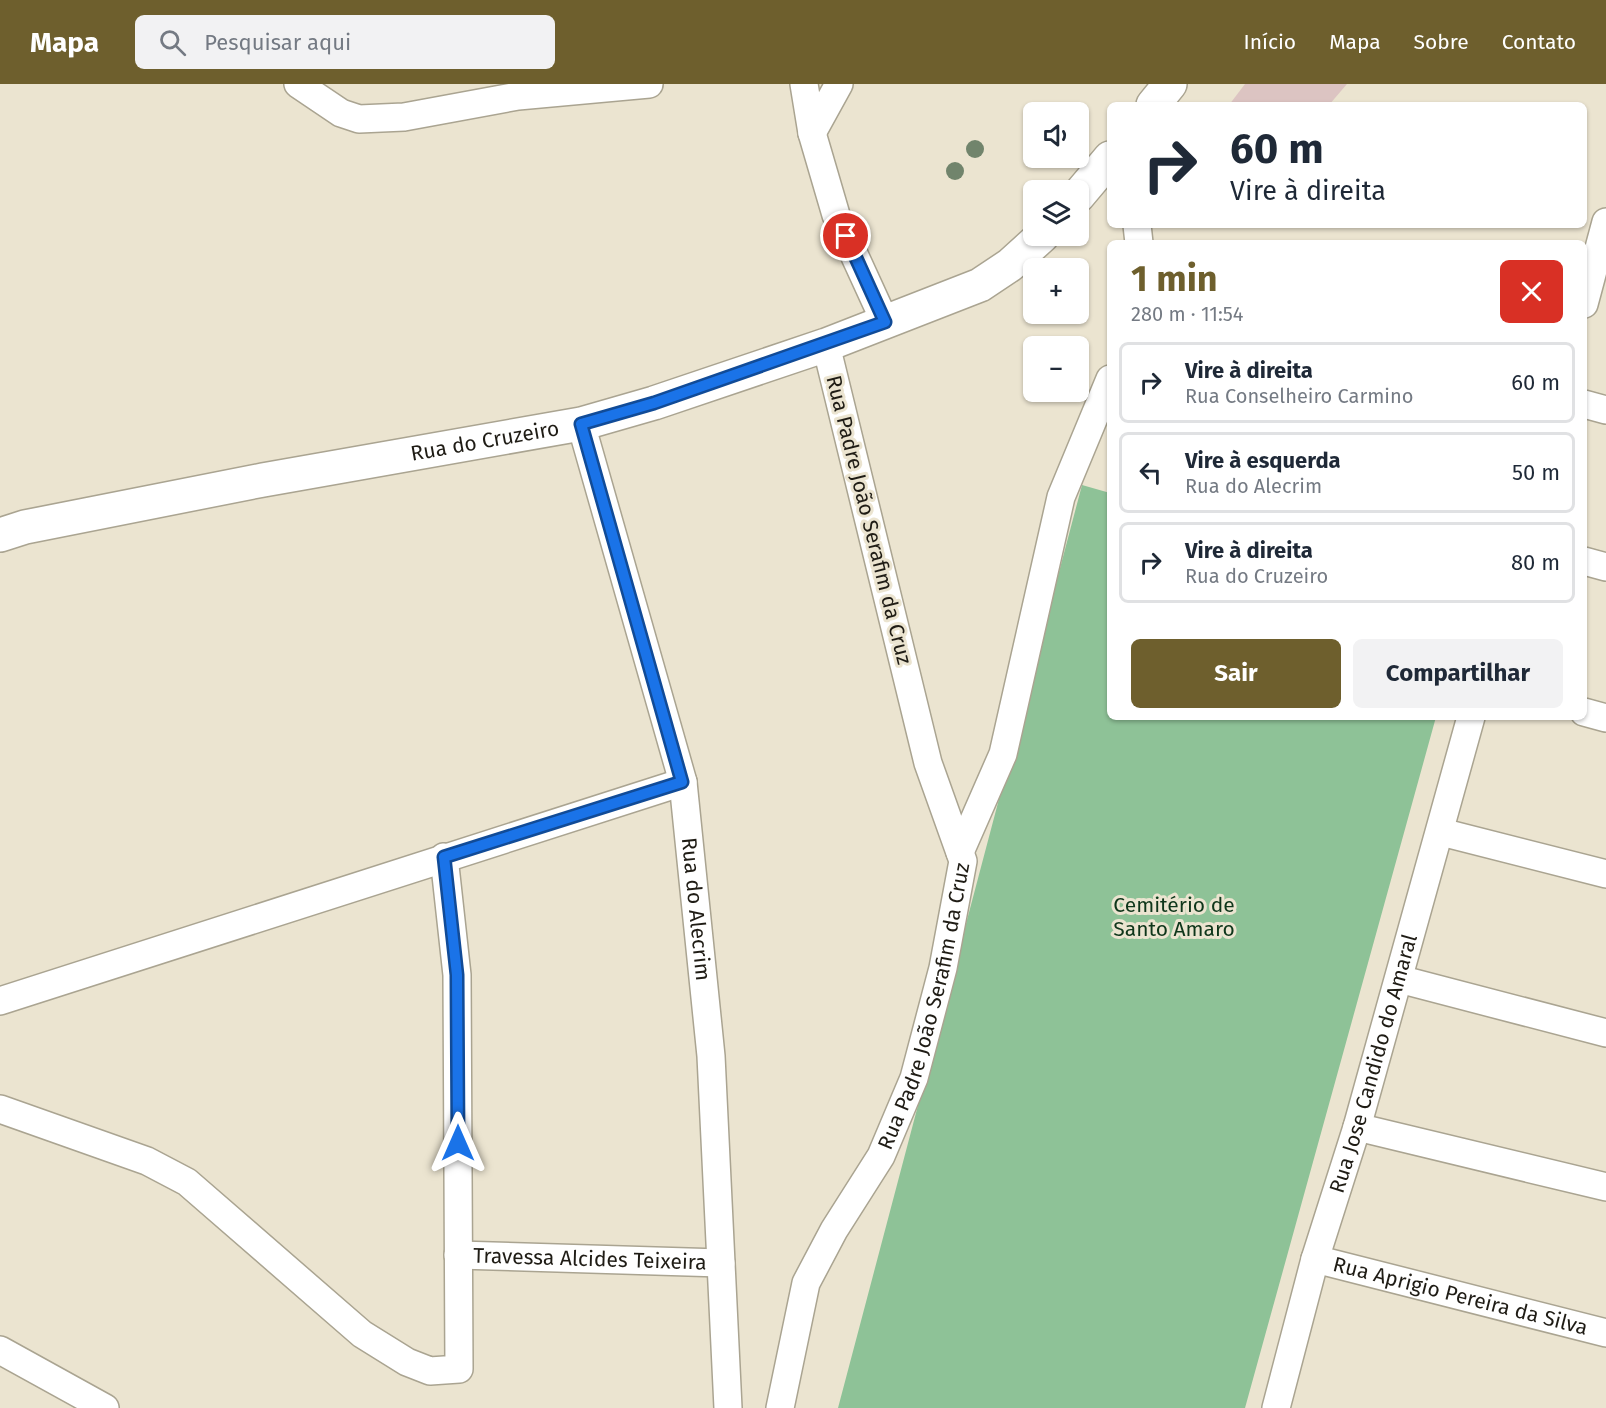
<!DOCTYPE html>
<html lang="pt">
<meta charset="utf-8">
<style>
body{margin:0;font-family:"Fira Sans",sans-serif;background:#f2f2f3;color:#1f2937;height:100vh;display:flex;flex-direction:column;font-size:22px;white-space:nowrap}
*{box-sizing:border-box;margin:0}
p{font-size:20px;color:#747a83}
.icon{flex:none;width:33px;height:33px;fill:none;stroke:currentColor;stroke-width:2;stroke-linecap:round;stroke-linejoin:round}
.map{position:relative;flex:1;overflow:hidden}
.sheet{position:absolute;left:1107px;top:156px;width:480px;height:480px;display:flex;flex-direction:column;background:#fff;border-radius:9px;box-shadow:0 2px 4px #0004}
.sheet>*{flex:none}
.top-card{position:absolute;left:1107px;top:18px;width:480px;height:126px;border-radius:9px;box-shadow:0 2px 4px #0004;background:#fff;color:#1f2937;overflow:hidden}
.tools{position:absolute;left:1023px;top:18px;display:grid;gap:12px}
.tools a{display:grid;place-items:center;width:66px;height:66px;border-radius:9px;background:#fff;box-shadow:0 2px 4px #0004;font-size:30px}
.pin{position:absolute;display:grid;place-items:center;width:51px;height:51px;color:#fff;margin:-26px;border:3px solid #fff;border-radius:50%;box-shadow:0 2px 6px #0007}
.me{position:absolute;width:66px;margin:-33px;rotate:0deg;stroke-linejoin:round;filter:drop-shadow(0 0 4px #0008)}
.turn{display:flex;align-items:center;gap:21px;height:126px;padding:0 24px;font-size:27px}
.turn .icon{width:78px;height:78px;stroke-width:2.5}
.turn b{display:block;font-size:42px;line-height:51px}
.round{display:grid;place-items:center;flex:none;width:63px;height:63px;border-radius:9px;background:#f2f2f3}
.summary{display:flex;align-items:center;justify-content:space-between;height:102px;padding:0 24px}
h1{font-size:36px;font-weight:700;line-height:45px;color:#6e5f2d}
.button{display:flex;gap:12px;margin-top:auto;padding:12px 24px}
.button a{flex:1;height:69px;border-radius:9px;background:#6e5f2d;color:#fff;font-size:24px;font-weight:700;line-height:69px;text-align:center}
.button a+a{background:#f2f2f3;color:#1f2937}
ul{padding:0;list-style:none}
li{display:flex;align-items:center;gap:18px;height:81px;margin:0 12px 9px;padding:0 12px;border:3px solid #e0e1e3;border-radius:9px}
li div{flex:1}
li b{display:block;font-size:22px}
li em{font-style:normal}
header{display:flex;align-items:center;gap:36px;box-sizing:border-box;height:84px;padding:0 30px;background:#6e5f2d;color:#fff}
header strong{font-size:28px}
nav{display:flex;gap:33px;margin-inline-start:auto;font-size:21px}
.search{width:420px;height:54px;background:#f2f2f3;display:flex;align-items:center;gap:15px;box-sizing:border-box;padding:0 21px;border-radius:9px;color:#747a83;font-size:22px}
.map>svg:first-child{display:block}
.green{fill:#8ec297}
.building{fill:#dcc4c2}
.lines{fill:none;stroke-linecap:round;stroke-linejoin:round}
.street-casing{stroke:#aaa491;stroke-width:30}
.secondary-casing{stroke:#aaa491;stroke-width:36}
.street{stroke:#fff;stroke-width:27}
.secondary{stroke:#fff;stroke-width:33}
.tree{fill:#71846c}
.route-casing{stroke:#114b97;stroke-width:15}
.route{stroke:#1a73e8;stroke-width:10}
.labels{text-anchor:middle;stroke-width:6;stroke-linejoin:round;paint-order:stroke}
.street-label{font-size:21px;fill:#1f1c15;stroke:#ebe4d0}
.park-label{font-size:21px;fill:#0e361a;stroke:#ebe4d0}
</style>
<header>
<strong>Mapa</strong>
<div class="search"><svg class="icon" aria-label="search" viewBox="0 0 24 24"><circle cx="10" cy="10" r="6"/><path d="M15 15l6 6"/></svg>Pesquisar aqui</div>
<nav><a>Início</a><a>Mapa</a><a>Sobre</a><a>Contato</a></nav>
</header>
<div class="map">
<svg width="1606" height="1324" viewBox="0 0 1606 1324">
<rect width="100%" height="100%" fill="#ebe4d0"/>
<polygon class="green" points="1082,401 1110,409 1110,633 1436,633 1245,1324 838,1324"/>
<polygon class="building" points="1245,0 1347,0 1329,21 1229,21"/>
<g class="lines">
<defs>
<g id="street">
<polyline points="298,0 341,29 359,35 404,33 518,12 649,0"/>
<polyline points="804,0 812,49 836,131 885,238"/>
<polyline points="812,49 839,0"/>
<polyline points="1137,141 1139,159"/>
<polyline points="1584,220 1606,138"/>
<polyline points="1584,320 1606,326"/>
<path id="s1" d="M 581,340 L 683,698 L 711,972 L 728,1324"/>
<polyline points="1584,477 1606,483"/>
<polyline points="1584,628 1606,634"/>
<polyline points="1441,748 1606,790"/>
<polyline points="960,768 1003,670 1061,413 1110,295"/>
<polyline points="1399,895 1606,949"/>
<polyline points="0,917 683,698"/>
<polyline points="0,1025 147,1077 187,1098 362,1250 407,1278 430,1287 459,1285 457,891 444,773"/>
<polyline points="1357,1043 1606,1103"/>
<path id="s2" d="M 458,1171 L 721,1179"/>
<path id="s3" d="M 1315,1175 L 1606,1249"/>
<polyline points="0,1266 105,1324"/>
<path id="s4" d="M 780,1324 L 806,1199 L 834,1146 L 881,1072 L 914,994 L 943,884 L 963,777 L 928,679 L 826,261"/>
<path id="s5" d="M 1276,1324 L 1315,1175 L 1357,1043 L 1471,633"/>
</g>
<g id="secondary">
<polyline points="1153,21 1170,0"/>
<polyline points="1078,112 1110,74"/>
<path id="s6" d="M 0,451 L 25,443 L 263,396 L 581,340 L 654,319 L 826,261 L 980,201 L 1010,181 L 1042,152"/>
</g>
</defs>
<use href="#street" class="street-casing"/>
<use href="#secondary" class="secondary-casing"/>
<use href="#street" class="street"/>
<use href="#secondary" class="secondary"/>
</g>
<g class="tree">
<circle cx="975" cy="65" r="9"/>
<circle cx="955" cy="87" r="9"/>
</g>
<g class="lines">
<defs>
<polyline id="route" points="458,1059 457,891 444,773 682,698 581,340 654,319 885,238 846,152"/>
</defs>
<use href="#route" class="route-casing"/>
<use href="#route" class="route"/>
</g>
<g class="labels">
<g class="street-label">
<text dy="7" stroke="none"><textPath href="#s6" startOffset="494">Rua do Cruzeiro</textPath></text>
<text transform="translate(869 436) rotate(76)" y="7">Rua Padre João Serafim da Cruz</text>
<text dy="7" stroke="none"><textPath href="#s1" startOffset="500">Rua do Alecrim</textPath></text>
<text dy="7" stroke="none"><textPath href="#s4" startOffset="432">Rua Padre João Serafim da Cruz</textPath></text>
<text dy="7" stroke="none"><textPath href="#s5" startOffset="358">Rua Jose Candido do Amaral</textPath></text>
<text dy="7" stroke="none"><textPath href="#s2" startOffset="132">Travessa Alcides Teixeira</textPath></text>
<text dy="7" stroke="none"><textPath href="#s3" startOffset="150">Rua Aprigio Pereira da Silva</textPath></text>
</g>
<g class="park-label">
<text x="1174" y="828">Cemitério de<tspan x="1174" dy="24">Santo Amaro</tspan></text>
</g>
</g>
</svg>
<div class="tools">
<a><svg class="icon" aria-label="sound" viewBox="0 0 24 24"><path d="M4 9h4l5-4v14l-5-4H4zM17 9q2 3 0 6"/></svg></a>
<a><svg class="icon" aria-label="layers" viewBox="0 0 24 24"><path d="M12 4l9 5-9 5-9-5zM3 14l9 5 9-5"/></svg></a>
<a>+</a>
<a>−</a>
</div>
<div class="pin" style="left:846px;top:152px;background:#d93025"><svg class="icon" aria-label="arrive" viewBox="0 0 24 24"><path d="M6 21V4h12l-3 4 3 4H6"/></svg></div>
<svg class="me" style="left:458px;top:1059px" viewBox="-20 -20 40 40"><path d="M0-17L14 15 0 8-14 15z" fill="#1a73e8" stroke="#fff" stroke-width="4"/></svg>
<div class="top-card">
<div class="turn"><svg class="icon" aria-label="right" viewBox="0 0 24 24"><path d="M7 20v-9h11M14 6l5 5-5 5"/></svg><div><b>60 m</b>Vire à direita</div></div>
</div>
<section class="sheet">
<div class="summary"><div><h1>1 min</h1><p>280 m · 11:54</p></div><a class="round" style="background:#d93025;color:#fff"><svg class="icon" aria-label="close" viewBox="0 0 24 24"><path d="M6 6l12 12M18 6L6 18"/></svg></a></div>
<ul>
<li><svg class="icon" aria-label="right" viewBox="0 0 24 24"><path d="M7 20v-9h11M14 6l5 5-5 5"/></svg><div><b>Vire à direita</b><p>Rua Conselheiro Carmino</p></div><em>60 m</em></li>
<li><svg class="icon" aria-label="left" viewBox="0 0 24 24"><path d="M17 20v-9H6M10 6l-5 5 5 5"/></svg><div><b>Vire à esquerda</b><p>Rua do Alecrim</p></div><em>50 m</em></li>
<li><svg class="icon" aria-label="right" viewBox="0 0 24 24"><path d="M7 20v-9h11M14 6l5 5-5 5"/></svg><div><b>Vire à direita</b><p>Rua do Cruzeiro</p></div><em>80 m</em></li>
</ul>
<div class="button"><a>Sair</a><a>Compartilhar</a></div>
</section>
</div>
